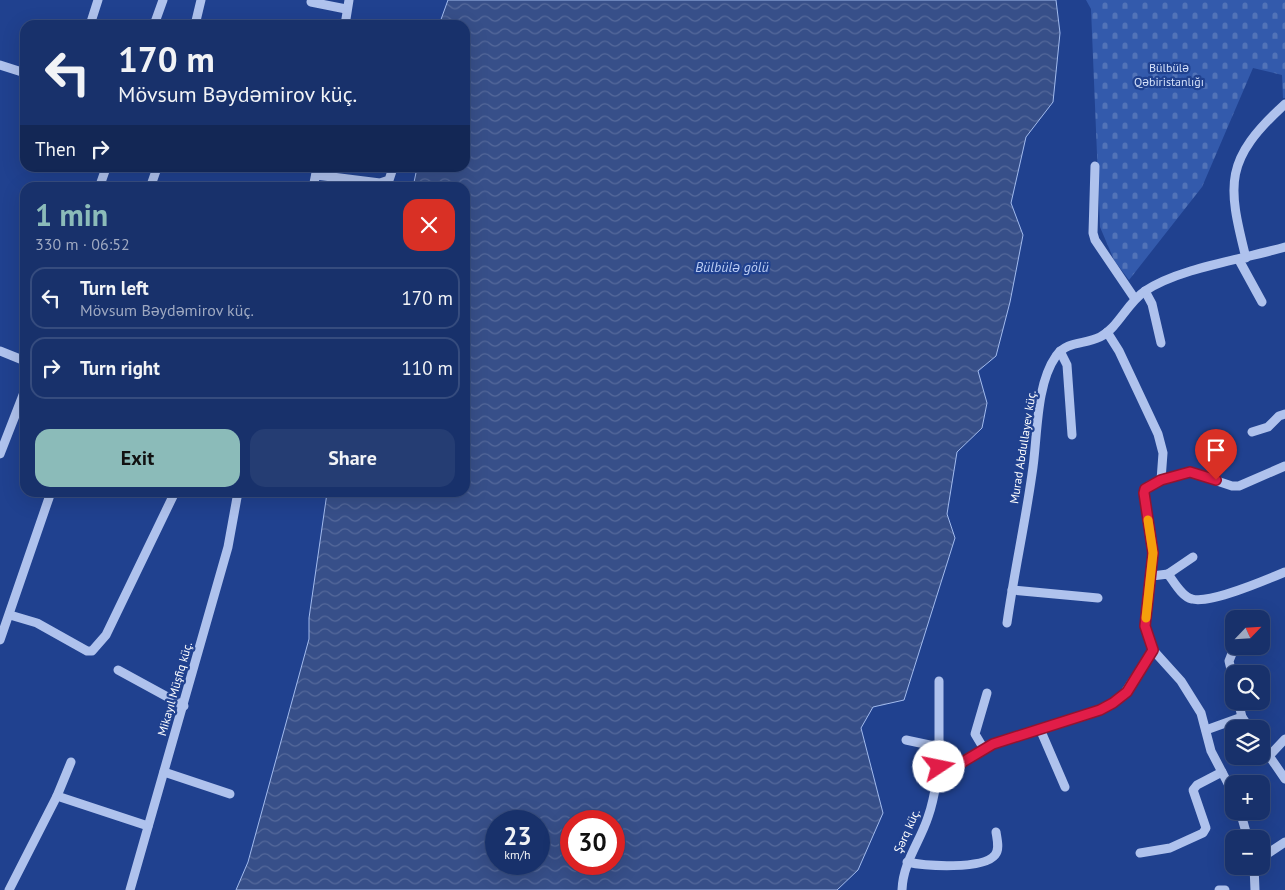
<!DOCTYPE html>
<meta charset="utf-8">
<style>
body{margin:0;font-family:"PT Sans",sans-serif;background:#253d73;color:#f1f3f6;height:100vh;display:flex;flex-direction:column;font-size:19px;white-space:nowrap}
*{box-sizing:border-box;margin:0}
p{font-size:16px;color:#9fa9c1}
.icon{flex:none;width:28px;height:28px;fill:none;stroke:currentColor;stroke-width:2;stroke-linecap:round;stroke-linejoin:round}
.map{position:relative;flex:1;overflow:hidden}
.details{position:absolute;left:20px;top:182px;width:450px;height:315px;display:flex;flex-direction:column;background:#18316b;border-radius:15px;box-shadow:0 5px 20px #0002,0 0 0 1px #364c7e}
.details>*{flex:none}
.hud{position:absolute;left:20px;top:20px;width:450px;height:152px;border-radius:15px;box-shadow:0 5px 20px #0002,0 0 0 1px #364c7e;background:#18316b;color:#f1f3f6;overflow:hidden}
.needle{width:32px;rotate:65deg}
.buttons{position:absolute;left:1225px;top:610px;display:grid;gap:10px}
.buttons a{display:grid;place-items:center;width:45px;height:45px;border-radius:10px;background:#18316b;box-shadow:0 5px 20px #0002,0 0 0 1px #364c7e;font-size:25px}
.speed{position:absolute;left:485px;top:810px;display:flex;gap:10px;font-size:25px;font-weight:700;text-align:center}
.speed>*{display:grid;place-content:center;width:65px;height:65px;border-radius:50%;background:#18316b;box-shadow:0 5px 20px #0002,0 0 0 1px #364c7e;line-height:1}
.speed small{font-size:12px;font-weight:400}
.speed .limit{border:8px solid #d22;background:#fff;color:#111}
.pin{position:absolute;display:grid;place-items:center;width:42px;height:42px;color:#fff;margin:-51px -21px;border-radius:50% 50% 50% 0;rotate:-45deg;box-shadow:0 0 5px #0007}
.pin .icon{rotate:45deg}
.me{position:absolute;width:55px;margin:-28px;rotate:79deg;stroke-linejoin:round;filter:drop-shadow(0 0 4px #0008)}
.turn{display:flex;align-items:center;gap:18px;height:105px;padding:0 15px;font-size:22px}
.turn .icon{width:65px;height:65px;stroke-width:2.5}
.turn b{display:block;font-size:35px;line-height:42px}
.then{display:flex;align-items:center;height:48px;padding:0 15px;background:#0003;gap:10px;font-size:19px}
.round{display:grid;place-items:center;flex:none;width:52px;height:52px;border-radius:15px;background:#253d73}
.head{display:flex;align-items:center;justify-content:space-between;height:85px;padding:0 15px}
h1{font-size:30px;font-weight:700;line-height:38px;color:#8bbbb9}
.action{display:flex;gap:10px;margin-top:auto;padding:10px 15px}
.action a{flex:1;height:58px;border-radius:15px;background:#8bbbb9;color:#111;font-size:20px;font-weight:700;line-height:58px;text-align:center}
.action a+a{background:#253d73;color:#f1f3f6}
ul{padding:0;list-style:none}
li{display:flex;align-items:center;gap:15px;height:62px;margin:0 10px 8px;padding:0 5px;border:2px solid #364c7e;border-radius:15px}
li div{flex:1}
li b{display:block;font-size:19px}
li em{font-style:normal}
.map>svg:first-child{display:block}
.cemetery{fill:url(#cemetery-stones)}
.water{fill:url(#water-waves);stroke:#a2bbee;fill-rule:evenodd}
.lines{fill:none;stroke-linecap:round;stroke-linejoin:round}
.minor{stroke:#afc2ed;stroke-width:9}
.route-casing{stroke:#92132f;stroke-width:12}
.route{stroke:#e11d48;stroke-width:9}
.slow{stroke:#f59e0b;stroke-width:9}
.labels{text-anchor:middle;stroke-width:4.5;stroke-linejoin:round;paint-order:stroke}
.park-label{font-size:12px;fill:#d4e0f9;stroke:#20418f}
.street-label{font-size:12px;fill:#fff;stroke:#20418f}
.water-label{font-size:14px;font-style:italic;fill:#bbcdf4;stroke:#20418f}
</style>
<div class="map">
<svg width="1285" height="890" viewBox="0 0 1285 890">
<defs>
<pattern id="cemetery-stones" width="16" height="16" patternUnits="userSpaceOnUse" patternTransform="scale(1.25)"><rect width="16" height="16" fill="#335aac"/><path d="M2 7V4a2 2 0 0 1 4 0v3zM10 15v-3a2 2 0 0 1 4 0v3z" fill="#5273b8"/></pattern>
<pattern id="water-waves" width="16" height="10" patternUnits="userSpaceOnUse" patternTransform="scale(1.25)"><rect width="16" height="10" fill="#374f89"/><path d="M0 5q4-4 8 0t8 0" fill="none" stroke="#55699b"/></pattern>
</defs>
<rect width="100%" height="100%" fill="#20418f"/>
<polygon class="cemetery" points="1086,0 1285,0 1285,98 1283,98 1282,75 1253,68 1202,187 1129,280 1114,260 1100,227 1091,9"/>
<path class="water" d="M 448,0 L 1056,0 L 1060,33 L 1053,102 L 1026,137 L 1011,203 L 1023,235 L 1010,302 L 996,356 L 978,371 L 987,403 L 982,428 L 957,452 L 947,514 L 955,538 L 904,700 L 873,707 L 861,728 L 883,813 L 858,870 L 837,890 L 236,890 L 248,862 L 309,639 L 309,618 L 327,493 L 465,492 L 465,188 L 413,187 L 417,168 L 465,168 L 465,25 L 439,25 ZM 496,821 L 539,821 L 539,864 L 496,864 ZM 614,821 L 614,864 L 571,864 L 571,821 Z"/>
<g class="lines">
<g class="minor">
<polyline points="311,2 346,9"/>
<polyline points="90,25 98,0"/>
<polyline points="154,25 163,0"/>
<polyline points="195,25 201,0"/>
<polyline points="345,25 349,0"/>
<polyline points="0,65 25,73"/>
<polyline points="1095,166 1093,233 1095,240 1135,299"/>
<polyline points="316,175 380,183 389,180 393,168"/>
<polyline points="99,188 106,168"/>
<polyline points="150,188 157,168"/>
<polyline points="313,188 317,168"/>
<path d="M 1246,258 C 1227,183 1224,160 1285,104"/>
<polyline points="1239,260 1262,302"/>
<polyline points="1145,291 1152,304 1161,343"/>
<polyline points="1107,332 1119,351 1158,434 1163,453 1161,480 1150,485 1144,493 1153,553 1145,626 1153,650 1181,681 1201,713 1211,751 1234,795"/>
<polyline points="0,351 25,361"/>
<polyline points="1060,351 1067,365 1072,435"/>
<polyline points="1252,432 1268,427 1279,416 1285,414"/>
<polyline points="0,454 25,390"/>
<polyline points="1161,480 1190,472 1232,486 1239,486 1285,466"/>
<polyline points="1168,574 1193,557"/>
<path d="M 1152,576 L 1168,574 C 1174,582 1182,597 1192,599 C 1210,604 1266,580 1285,572"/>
<polyline points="1012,590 1098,598"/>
<polyline points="10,615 37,623 87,651 92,651 106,635 175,492"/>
<path d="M 1007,623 C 1014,573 1025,524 1032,474 C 1038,438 1035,386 1056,356 C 1068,340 1084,345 1100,337 C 1118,328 1127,303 1145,291 C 1179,268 1244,259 1285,247"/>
<polyline points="0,640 51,492"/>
<polyline points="118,670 184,706"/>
<polyline points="939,681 939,767"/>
<polyline points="1234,682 1229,661 1233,651 1240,646"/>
<polyline points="1238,701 1242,717 1250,729"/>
<polyline points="1040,729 1065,787"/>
<polyline points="1206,730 1242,717"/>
<polyline points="906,740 939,747"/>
<polyline points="1261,744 1285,779"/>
<polyline points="984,749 975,734 987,693"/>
<polyline points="1270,755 1285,739"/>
<polyline points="164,772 230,794"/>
<polyline points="57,796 71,762"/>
<polyline points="1240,811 1248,839"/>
<polyline points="1140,853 1170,848 1203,833 1206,828 1193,790 1197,785 1222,772"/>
<polyline points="1261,858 1285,842"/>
<path d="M 907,862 C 925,866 983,870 995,855 C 1000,849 997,839 996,832"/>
<polyline points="1254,866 1255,890"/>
<polyline points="9,890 57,796 148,826"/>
<polyline points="130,890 228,547 238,492"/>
<path d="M 902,890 C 903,862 920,842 928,817 C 934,801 936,784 939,767 L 956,766 L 993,744 L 1100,710 L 1122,697 L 1153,650"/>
<polyline points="1219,890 1225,890"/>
</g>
</g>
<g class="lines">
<defs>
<polyline id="route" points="939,767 956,766 993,744 1100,710 1113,703 1127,692 1153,650 1145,626 1153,553 1144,493 1145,489 1161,480 1190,472 1216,480"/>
</defs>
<use href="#route" class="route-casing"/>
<use href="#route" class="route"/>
<polyline class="slow" points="1146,618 1153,553 1148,520"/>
</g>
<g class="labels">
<g class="park-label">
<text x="1169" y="72">Bülbülə<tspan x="1169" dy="14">Qəbiristanlığı</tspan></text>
</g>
<g class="street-label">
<text transform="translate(1023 447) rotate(-81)" y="4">Murad Abdullayev küç.</text>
<text transform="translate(175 689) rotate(-74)" y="4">Mikayıl Müşfiq küç.</text>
<text transform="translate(907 831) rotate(-66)" y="4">Şərq küç.</text>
</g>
<g class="water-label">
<text x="732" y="272">Bülbülə gölü</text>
</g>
</g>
</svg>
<div class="buttons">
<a><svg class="needle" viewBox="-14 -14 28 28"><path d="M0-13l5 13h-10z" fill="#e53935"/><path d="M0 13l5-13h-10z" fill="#9fa9c1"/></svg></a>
<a><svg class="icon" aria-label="search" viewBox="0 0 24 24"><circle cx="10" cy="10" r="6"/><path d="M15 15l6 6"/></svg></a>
<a><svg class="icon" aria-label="layers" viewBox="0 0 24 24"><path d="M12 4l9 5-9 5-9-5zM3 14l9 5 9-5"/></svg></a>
<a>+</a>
<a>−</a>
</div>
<div class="speed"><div>23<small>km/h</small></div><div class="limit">30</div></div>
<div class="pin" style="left:1216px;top:480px;background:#d93025"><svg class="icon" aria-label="arrive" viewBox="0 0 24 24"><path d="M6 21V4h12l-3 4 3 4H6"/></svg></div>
<svg class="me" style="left:939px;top:767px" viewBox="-20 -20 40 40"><circle r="19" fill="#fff"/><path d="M0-13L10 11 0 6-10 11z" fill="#e11d48"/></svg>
<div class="hud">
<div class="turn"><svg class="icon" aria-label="left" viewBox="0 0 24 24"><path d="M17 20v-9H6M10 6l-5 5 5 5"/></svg><div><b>170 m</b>Mövsum Bəydəmirov küç.</div></div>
<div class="then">Then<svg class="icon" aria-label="right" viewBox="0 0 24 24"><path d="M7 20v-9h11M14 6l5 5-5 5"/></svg></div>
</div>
<section class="details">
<div class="head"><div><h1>1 min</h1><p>330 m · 06:52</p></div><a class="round" style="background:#d93025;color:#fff"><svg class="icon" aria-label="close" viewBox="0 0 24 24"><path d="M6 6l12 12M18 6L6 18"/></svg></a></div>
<ul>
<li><svg class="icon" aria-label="left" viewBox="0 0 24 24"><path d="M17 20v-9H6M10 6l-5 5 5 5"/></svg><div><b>Turn left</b><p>Mövsum Bəydəmirov küç.</p></div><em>170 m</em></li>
<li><svg class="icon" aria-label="right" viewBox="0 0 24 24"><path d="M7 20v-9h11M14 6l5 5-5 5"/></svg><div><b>Turn right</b></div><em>110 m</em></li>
</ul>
<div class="action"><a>Exit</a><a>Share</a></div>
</section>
</div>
